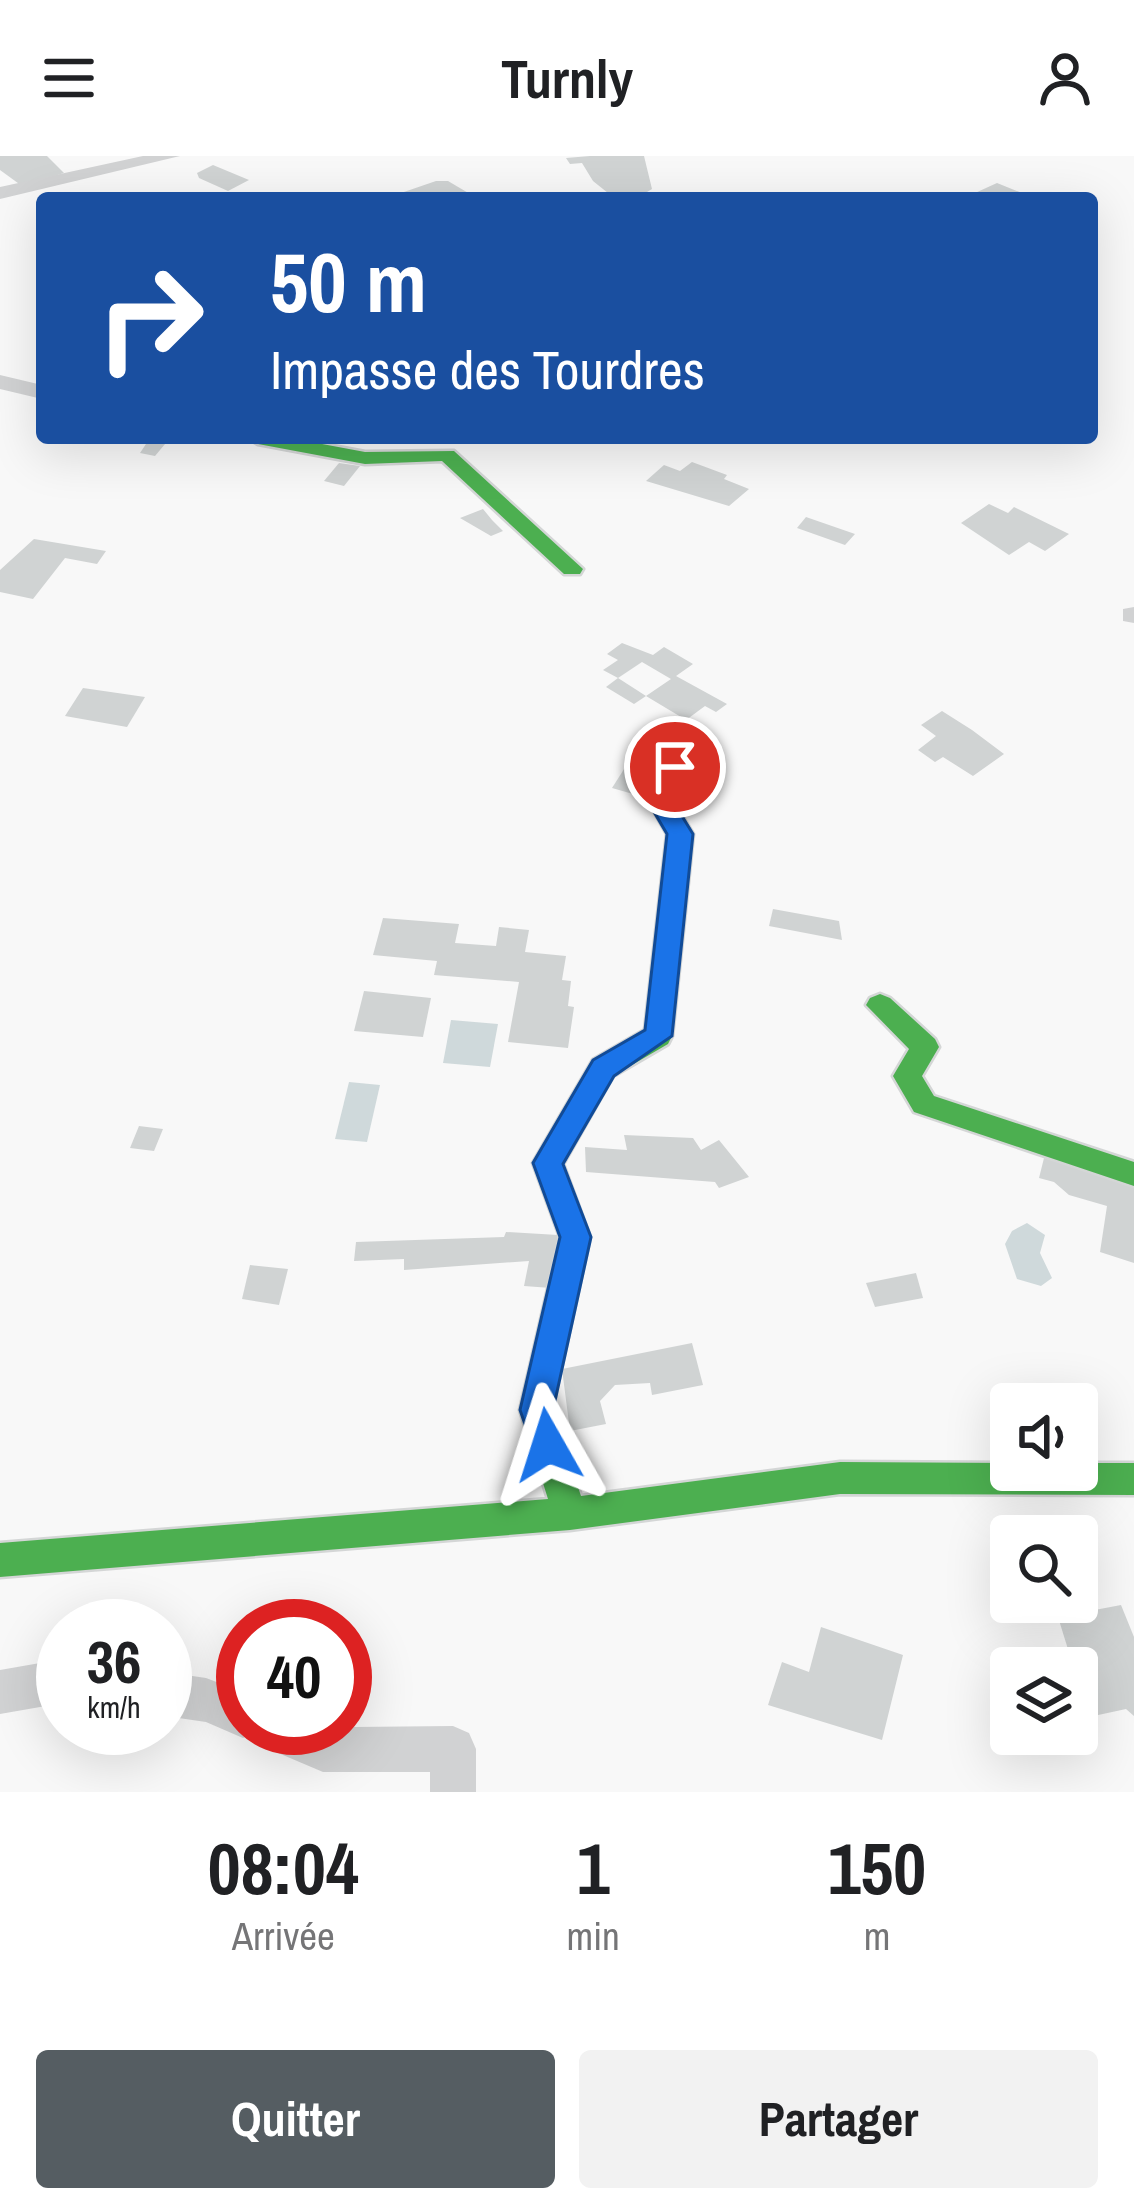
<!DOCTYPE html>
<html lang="fr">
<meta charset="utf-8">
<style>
body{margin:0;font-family:"Archivo Narrow",sans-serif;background:#f2f2f2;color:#202124;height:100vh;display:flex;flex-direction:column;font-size:45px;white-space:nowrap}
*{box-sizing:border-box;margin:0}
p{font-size:39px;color:#757577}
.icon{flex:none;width:66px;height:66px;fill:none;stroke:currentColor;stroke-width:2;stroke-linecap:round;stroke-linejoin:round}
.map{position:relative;height:1636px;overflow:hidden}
.details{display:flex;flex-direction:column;background:#fff;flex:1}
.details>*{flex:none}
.guide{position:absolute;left:36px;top:36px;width:1062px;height:252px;border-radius:12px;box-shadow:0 12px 48px #0002;background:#1a4fa0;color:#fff;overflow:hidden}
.fabs{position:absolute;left:990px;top:1227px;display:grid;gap:24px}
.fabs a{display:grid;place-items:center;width:108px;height:108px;border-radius:12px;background:#fff;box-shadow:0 12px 48px #0002;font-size:60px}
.speed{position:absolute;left:36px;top:1443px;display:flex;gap:24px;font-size:60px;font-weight:700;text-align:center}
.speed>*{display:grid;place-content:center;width:156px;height:156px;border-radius:50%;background:#fff;box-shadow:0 12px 48px #0002;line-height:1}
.speed small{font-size:30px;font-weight:400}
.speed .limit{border:18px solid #d22;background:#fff;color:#111}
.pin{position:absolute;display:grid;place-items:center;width:102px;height:102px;color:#fff;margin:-51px;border:6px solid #fff;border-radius:50%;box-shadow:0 3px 12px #0007}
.me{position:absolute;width:132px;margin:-66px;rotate:354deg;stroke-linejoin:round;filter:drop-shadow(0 0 9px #0008)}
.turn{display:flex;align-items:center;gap:42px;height:252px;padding:0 36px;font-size:54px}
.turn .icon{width:156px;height:156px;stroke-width:2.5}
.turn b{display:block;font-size:84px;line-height:102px}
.eta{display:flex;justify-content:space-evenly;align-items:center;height:204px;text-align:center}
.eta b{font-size:72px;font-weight:700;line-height:84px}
.button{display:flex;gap:24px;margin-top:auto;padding:24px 36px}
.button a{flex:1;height:138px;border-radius:12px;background:#555d62;color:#fff;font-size:48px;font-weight:700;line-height:138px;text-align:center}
.button a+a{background:#f2f2f2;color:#202124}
header{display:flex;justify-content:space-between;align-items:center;height:156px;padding:0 36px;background:#fff;font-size:54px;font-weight:700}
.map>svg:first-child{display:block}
.water{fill:#cfd9db}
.building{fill:#d0d3d3}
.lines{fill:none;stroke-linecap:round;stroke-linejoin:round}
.fast-casing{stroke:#d4d6d6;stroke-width:5}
.street{fill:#d1d2d3;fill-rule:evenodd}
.fast{fill:#4caf50;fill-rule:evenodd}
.route{fill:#1a73e8;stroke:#114b97;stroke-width:3}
</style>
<header><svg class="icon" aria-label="menu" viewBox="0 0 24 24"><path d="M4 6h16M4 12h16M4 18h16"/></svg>Turnly<svg class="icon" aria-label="person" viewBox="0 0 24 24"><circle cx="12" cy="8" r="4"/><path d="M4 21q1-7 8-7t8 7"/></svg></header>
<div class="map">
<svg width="1134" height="1636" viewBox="0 0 1134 1636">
<rect width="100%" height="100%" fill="#f8f8f8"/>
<g class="water">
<polygon points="451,864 498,868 490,911 443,907"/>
<polygon points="349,926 380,929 367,986 335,983"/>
<polygon points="1027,1067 1045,1079 1040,1097 1052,1122 1041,1130 1017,1123 1005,1088 1012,1075"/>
</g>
<g class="building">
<polygon points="0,0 47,0 64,17 22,30 0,14"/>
<polygon points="590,0 644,0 652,33 637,42 613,41 593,25 582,7 570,8 566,2"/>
<polygon points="213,9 249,24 228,35 199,22 197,17"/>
<polygon points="436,25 448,25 470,38 409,42 401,37"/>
<polygon points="997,27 1022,37 973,42 975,37"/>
<polygon points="170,282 155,300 140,297 146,288 129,284"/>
<polygon points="692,306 727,319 724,323 749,333 729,350 646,325 664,309 680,315"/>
<polygon points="339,307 360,310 344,330 324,325"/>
<polygon points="989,348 1008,357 1014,351 1069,378 1045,395 1029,386 1009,399 961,367"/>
<polygon points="483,353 492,364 503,375 491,380 460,362"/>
<polygon points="806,361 855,378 845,389 797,372"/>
<polygon points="34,383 106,395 97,408 65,402 33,443 0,436 0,414"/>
<polygon points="622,487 653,499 664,491 693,508 676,520 727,548 716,556 705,550 686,564 646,540 671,523 642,506 618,522 603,514 618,504 607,498"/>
<polygon points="618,522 646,540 634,548 606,531"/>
<polygon points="83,532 145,541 127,571 65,560"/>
<polygon points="942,555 972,574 1004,598 973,620 943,601 935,606 918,594 936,580 921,569"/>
<polygon points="626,610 653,618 640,640 612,632"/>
<polygon points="773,753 839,765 842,784 769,770"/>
<polygon points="383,762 459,768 455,787 496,790 499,771 529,774 525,796 566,800 562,824 571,825 568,850 574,851 568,892 508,886 519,826 434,819 437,805 373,799"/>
<polygon points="364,835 431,842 423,881 354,875"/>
<polygon points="139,970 163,973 154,995 130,992"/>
<polygon points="624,979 693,982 701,994 719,984 749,1021 719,1032 715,1026 586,1016 585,991 627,994"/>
<polygon points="1044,1002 1134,1030 1134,1107 1100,1096 1107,1050 1069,1039 1054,1026 1039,1022"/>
<polygon points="506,1076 558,1079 551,1132 524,1130 529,1105 404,1114 404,1103 354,1105 356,1086 504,1081"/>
<polygon points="250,1109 288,1113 279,1149 242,1143"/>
<polygon points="916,1117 923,1142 875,1151 866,1127"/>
<polygon points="692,1187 703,1229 652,1239 650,1227 615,1229 600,1245 606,1268 570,1275 562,1213"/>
<polygon points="1121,1449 1134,1481 1134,1560 1126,1553 1089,1561 1058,1461"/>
<polygon points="821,1471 903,1499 882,1584 768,1549 782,1506 809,1516"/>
</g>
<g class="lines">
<defs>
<g id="fast">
<polygon points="248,282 290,282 365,296 454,295 583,413 580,418 564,418 442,305 365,308 258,288"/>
<polygon points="675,603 687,611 666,634 693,678 672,880 668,888 613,920 563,1008 590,1081 552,1254 581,1340 840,1306 1011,1307 1011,1314 1077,1314 1077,1307 1134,1307 1134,1339 840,1338 570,1374 0,1421 0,1387 548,1343 520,1254 560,1081 533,1007 593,904 645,874 667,678 641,632 666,605"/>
<polygon points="880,838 890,842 935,883 939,891 922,920 934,940 1134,1006 1134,1030 914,956 893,920 909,893 866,849 870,842"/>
</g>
</defs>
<use href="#fast" class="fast-casing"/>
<g class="street">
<polygon points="143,0 180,0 0,43 0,31"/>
<polygon points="0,219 42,229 42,243 0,233"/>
<polygon points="1134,451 1134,467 1123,465 1123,453"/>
<polygon points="63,1503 63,1547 0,1558 0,1514"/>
<polygon points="165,1516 206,1522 243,1536 243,1572 453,1570 469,1577 476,1593 476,1636 430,1636 430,1616 323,1616 257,1588 253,1578 243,1582 206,1566 165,1560"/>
</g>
<use href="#fast" class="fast"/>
</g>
<polygon class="route" points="675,603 687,611 666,634 693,678 672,880 614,920 563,1008 591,1081 553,1254 564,1289 559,1300 548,1304 536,1300 520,1254 560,1081 533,1007 593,904 645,874 667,678 640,632"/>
</svg>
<div class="fabs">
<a><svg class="icon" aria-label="sound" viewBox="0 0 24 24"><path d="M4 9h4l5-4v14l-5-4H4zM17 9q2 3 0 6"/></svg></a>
<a><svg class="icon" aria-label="search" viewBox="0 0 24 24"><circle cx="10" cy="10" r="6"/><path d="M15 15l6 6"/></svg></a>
<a><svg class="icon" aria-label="layers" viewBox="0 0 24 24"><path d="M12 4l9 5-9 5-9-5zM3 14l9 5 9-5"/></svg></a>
</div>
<div class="speed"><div>36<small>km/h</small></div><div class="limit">40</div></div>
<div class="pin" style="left:675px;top:611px;background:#d93025"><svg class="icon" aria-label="arrive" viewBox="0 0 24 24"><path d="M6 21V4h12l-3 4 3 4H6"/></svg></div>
<svg class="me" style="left:548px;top:1289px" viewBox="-20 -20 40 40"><path d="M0-17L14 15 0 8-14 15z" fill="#1a73e8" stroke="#fff" stroke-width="4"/></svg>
<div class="guide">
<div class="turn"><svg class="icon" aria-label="right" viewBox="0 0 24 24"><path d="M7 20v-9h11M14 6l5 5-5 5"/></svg><div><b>50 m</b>Impasse des Tourdres</div></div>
</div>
</div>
<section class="details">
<div class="eta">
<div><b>08:04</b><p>Arrivée</p></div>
<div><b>1</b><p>min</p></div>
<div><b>150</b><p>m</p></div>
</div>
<div class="button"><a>Quitter</a><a>Partager</a></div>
</section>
